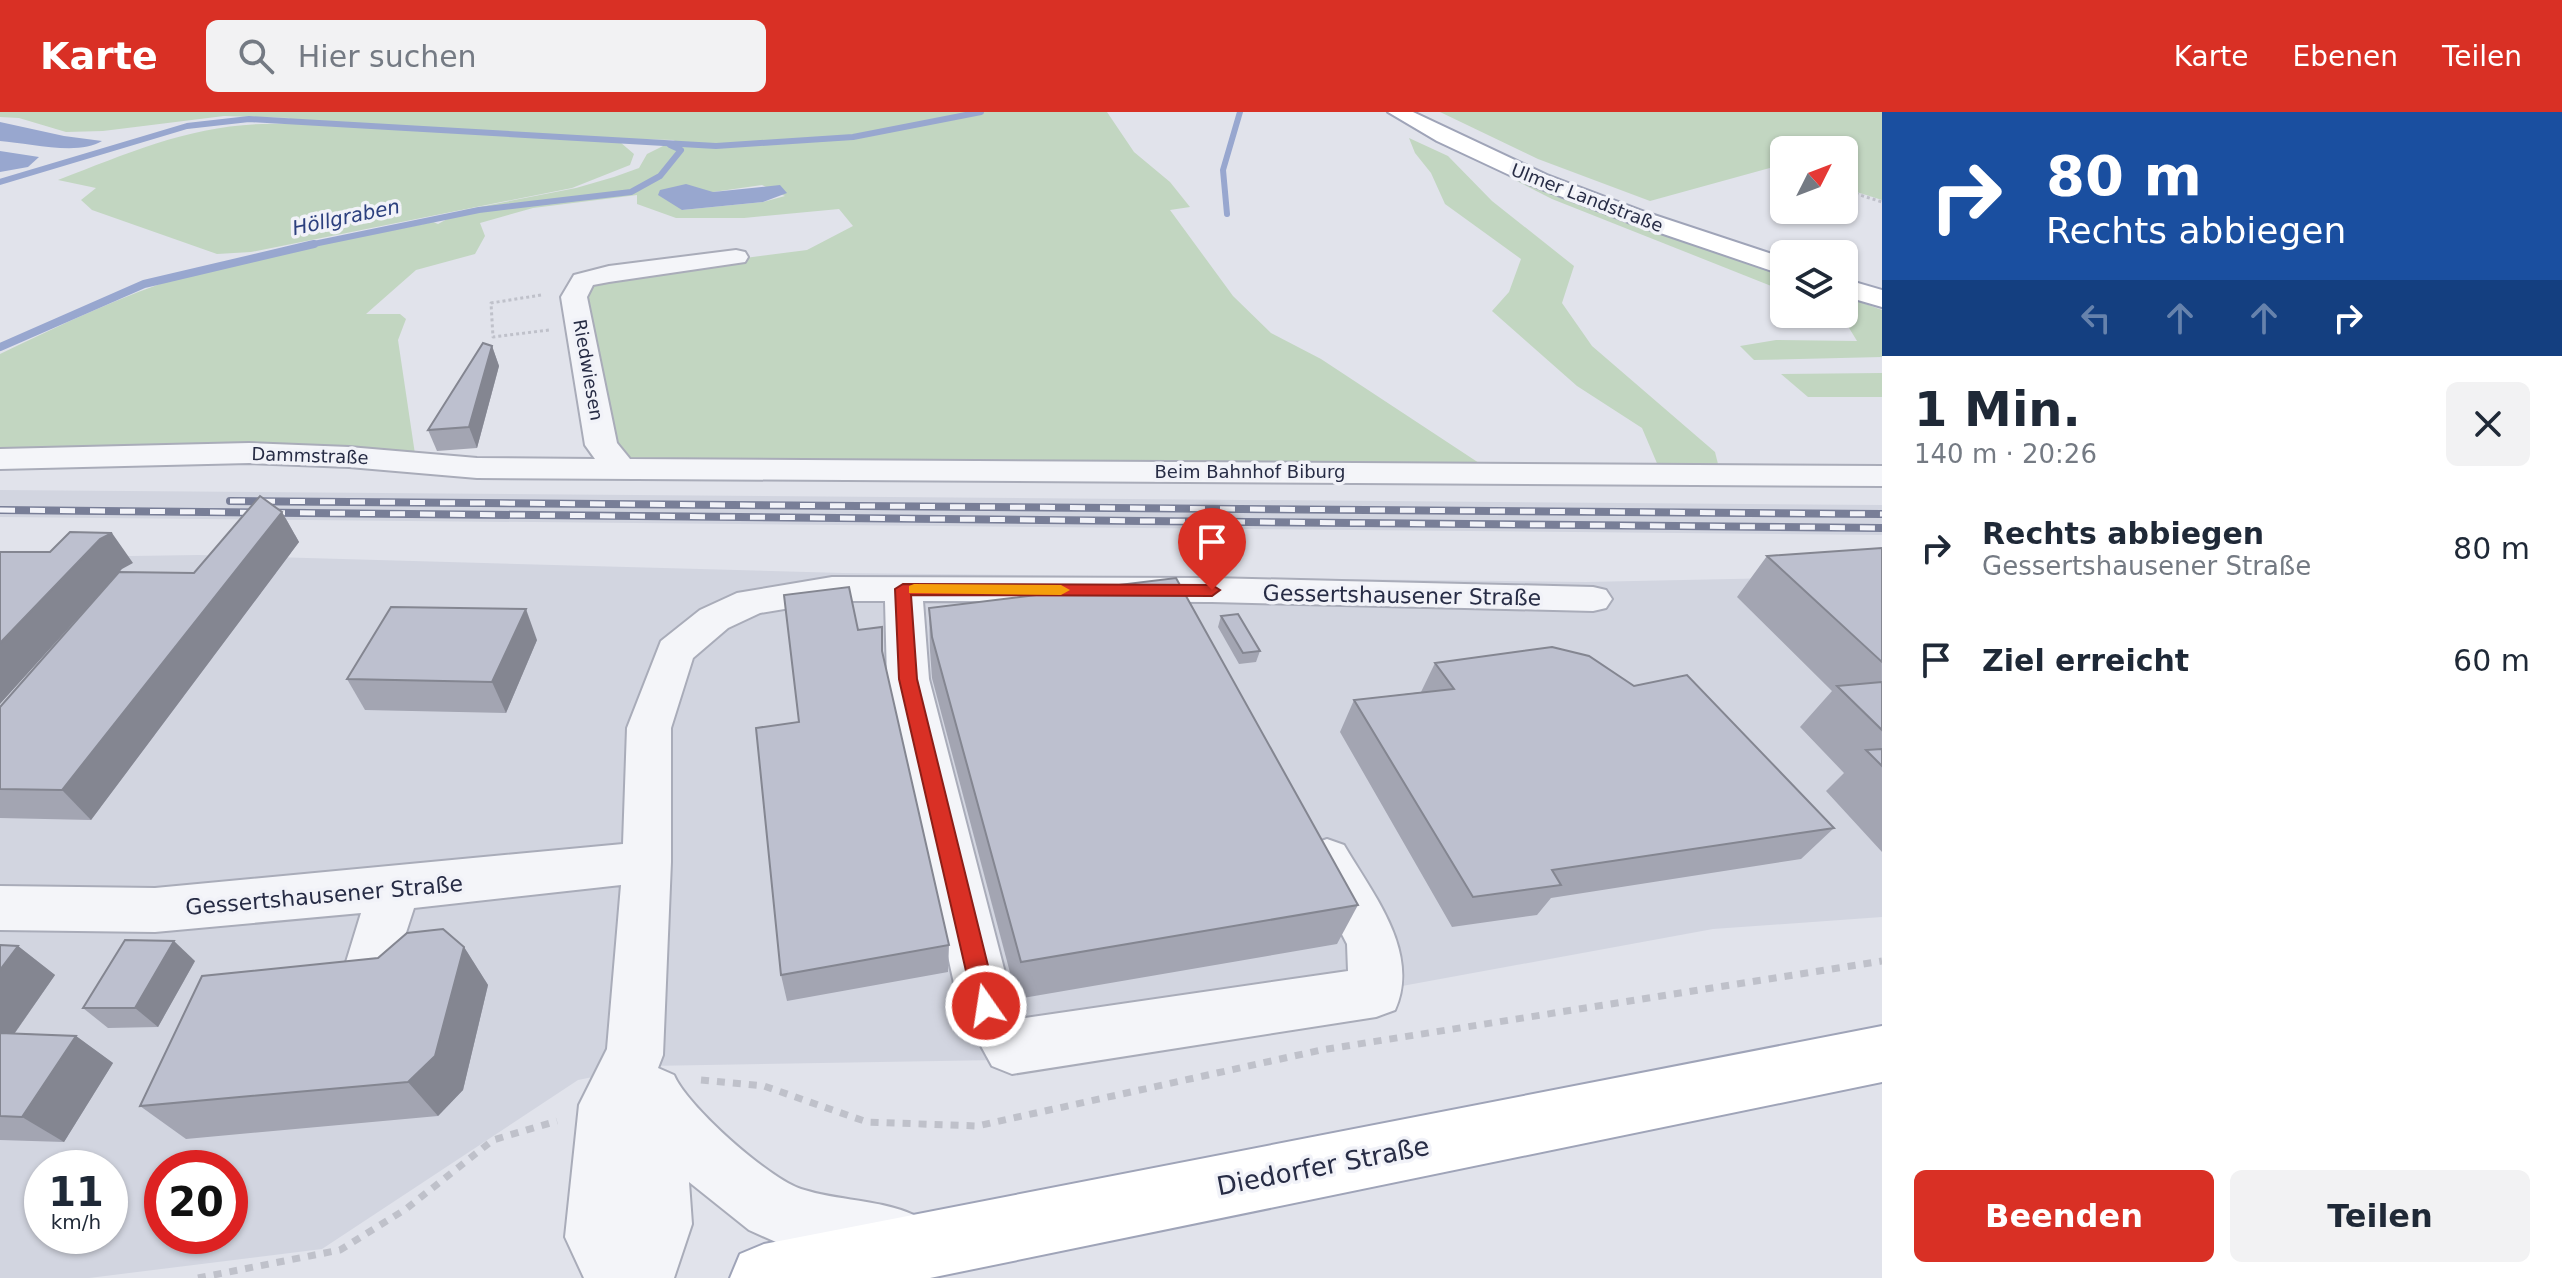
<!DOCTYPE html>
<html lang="de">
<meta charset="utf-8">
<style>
body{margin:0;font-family:"DejaVu Sans",sans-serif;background:#f2f2f3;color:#1f2937;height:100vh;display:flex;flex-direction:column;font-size:30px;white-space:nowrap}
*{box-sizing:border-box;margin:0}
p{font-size:26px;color:#747a83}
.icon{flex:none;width:44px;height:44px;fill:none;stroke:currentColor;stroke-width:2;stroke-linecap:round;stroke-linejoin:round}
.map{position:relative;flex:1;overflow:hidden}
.panel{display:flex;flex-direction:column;background:#fff;width:680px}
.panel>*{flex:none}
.hud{background:#1a4fa0;color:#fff;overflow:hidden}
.needle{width:52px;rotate:48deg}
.buttons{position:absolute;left:1770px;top:24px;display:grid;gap:16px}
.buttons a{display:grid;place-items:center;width:88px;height:88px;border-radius:12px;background:#fff;box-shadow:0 2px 6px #0004;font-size:40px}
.speed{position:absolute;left:24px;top:1038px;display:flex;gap:16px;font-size:40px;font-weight:700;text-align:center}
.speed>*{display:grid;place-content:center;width:104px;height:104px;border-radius:50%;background:#fff;box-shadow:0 2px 6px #0004;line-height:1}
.speed small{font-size:20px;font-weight:400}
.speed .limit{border:12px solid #d22;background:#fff;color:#111}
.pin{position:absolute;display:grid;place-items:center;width:68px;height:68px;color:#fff;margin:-82px -34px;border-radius:50% 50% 50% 0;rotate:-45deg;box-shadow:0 0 8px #0007}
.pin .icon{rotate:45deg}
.me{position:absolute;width:88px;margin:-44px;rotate:347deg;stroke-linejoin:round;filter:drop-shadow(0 0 6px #0008)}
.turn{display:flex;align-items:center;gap:28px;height:168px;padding:0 32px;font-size:36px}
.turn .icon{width:104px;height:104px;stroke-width:2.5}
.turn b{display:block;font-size:56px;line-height:68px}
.lanes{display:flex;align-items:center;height:76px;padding:0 32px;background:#0003;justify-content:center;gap:40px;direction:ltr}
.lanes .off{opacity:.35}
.round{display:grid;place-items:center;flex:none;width:84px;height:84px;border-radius:12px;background:#f2f2f3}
.headline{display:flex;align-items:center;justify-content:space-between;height:136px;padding:0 32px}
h1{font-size:48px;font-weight:800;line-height:60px}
.action{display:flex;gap:16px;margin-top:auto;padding:16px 32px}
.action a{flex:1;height:92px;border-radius:12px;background:#d93025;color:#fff;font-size:32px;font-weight:800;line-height:92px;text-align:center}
.action a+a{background:#f2f2f3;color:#1f2937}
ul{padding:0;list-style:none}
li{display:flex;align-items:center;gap:24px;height:112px;padding:0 32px}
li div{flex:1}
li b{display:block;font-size:30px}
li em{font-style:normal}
header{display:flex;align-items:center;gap:48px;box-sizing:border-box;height:112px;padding:0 40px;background:#d93025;color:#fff}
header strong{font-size:38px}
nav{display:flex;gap:44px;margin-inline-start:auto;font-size:28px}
.search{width:560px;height:72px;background:#f2f2f3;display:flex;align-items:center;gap:20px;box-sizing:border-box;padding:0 28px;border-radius:12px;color:#747a83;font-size:30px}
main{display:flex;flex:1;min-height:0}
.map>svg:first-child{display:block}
.built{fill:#d2d5e0;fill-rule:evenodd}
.green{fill:#c2d6c1;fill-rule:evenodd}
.water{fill:#98a7cf}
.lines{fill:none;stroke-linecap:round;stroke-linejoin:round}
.stream-far1{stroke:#98a7cf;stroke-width:6}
.stream{stroke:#98a7cf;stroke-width:8}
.minor-casing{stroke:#a9acb9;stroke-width:4}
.major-casing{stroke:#9fa4b8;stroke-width:4}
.path-far1{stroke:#bfc1ca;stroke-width:3;stroke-dasharray:3 3;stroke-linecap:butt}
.path{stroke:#bfc1ca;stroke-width:7;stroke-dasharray:8 8;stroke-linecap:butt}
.minor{fill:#f4f5f9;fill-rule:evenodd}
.major{fill:#fff;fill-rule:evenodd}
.rail-casing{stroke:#787e97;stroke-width:8}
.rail{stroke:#f1f2f8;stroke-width:5;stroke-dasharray:15;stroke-linecap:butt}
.wall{fill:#a3a5b2}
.shaded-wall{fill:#848691}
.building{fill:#bdc0cf;stroke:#848691;stroke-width:2}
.route{fill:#d93025;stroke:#8d1f18;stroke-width:2}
.slow{fill:#f59e0b}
.labels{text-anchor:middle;stroke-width:7;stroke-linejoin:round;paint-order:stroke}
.far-street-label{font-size:18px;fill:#272c45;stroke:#f1f2f8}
.far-water-label{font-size:20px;font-style:italic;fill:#2c407e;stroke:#f1f2f8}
.street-label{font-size:22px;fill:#272c45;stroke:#f1f2f8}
.near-street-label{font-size:26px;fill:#272c45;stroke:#f1f2f8}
</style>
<header>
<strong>Karte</strong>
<div class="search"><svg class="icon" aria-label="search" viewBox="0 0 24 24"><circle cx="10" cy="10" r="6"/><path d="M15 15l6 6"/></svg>Hier suchen</div>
<nav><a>Karte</a><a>Ebenen</a><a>Teilen</a></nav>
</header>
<main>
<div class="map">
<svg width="1882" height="1166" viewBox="0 0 1882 1166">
<rect width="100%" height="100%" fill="#e1e3eb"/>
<g class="built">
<polygon points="0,378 1882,393 1882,423 0,405"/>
<path d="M 198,443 L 843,461 L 1586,470 L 1882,464 L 1882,805 L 1713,817 L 998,948 L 647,954 L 578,968 L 322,1137 L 89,1166 L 0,1166 L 0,446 ZM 42,1056 L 110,1056 L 110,1124 L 42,1124 ZM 162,1056 L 230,1056 L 230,1124 L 162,1124 Z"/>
</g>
<g class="green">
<path d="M 0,0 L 1107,0 L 1134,40 L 1170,70 L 1190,95 L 1170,98 L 1233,184 L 1271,221 L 1321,247 L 1479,351 L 1423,351 L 1393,358 L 633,348 C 595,320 590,235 581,190 L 595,169 L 623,162 L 807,138 L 853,114 L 839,97 L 744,106 L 676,106 L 637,92 L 637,83 L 533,96 L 480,111 L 485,124 L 475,142 L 416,158 L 366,202 L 400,202 L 406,207 L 398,228 L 415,342 C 276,329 139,335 0,337 L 0,242 C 61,213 122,183 187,163 C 267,138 351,128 433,110 L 438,112 L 464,98 L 576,76 L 614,65 L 639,56 L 647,42 L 675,28 L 635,27 L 620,30 L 634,42 L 630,53 L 572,76 L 251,140 L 217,142 L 92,98 L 81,88 L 96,76 L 58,68 C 136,38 200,9 285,12 L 290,6 L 224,4 L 103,19 L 66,20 L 19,6 L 0,5 ZM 762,73 L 785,84 L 763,90 L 682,98 L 713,80 Z"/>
<polygon points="1440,0 1882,0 1882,88 1844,76 1844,38 1784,38 1784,56 1777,54 1650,89 1538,47"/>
<polygon points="1409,26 1448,44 1492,89 1574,154 1562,191 1592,234 1715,340 1719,356 1659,356 1642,316 1577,274 1492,199 1509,180 1521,147 1445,92 1431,61 1415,41"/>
<polygon points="1507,64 1784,163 1784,179 1552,87"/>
<polygon points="1844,184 1882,198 1882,245 1754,248 1740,234 1776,228 1857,229 1843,206 1834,202 1844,202"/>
<polygon points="1882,261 1882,285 1808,285 1781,262"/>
</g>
<g class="water">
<path d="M 0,10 L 64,24 L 102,29 C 79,44 28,31 0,29 Z"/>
<polygon points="0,39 39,45 28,55 0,60"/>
<polygon points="686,72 713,80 780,73 787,81 763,90 682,98 658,83 660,78"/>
</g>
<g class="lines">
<g class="stream-far1">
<polyline points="0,70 187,14 249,7 716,34 853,25 981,0"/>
<polyline points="1227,102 1223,58 1240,0"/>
<polyline points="304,134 479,98 631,80 660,64 681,38 670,33"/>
</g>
<polyline class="stream" points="0,235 144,172 314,132"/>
<defs>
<g id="minor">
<polygon points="736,138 745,140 748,145 745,150 609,170 593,173 587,185 617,331 630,347 1882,354 1882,374 477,366 349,355 249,351 0,357 0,337 249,331 349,335 477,346 595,347 585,333 561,185 574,163 609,154"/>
<path d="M 832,465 L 1212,466 L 1593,475 L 1606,478 L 1612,487 L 1606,496 L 1593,499 L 1212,490 L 923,489 L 929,567 L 1011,884 L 1025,906 L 1348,859 L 1347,832 L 1303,747 L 1310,733 L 1327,727 L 1344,733 C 1372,781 1421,840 1395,898 L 1376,905 L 1012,962 L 992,954 L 959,894 L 887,567 L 885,489 L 832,489 L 760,501 L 728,516 L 693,546 L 671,616 L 671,750 L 663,943 L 658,956 L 674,963 C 687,994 768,1066 801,1077 C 838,1089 878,1087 914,1103 L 924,1125 L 914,1147 L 892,1157 L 847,1151 L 796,1139 L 749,1118 L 689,1070 L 692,1112 L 674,1166 L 584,1166 L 565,1125 L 579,993 L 607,937 L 621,773 L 414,796 L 391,867 L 372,874 L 353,867 L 346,850 L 361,801 L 155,820 L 0,818 L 0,774 L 155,776 L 623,732 L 627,616 L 661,529 L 700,498 L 737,481 Z"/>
</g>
<g id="major">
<polygon points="1388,0 1413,0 1547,63 1645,100 1784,146 1784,163 1628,110 1531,73 1437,29"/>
<polygon points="1844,167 1882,178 1882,195 1844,184"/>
<polygon points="1882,914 1882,970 930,1166 730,1166 740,1142 764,1132"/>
</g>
</defs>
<use href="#minor" class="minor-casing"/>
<use href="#major" class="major-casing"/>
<g class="path-far1">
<polyline points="1844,78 1882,90"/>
<polyline points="541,183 491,191 493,225 549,218"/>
</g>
<g class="path">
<polyline points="701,968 764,974 867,1010 977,1014 1321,938 1882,849"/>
<polyline points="198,1166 340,1138 406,1097 493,1028 557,1009"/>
</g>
<use href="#minor" class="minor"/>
<use href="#major" class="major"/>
<defs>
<g id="rail">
<polyline points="230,389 1882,402"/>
<polyline points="0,398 1882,416"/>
</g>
</defs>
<use href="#rail" class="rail-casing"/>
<use href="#rail" class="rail"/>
</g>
<g class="wall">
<polygon points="492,234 499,254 477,336 437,339 428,318"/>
<polygon points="282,400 299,430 91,708 0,706 0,595"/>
<polygon points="1882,436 1882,740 1826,679 1844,661 1800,615 1832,579 1737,485 1767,444"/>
<polygon points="929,496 1358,793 1337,832 1017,887 932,566 930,538"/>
<polygon points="1221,504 1260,539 1256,550 1239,552 1218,515"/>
<polygon points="882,515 883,543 949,833 948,860 787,889 781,863 799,610 858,518"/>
<polygon points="537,528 506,601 365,598 347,567"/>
<polygon points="1435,551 1834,716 1801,747 1551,786 1537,803 1452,815 1340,620 1354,588 1421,580"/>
<polygon points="0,833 18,834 55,863 15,921 76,924 113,951 64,1030 0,1028"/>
<polygon points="464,835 488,873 463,978 438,1004 186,1027 140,994 378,846"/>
<polygon points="195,849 158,915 108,916 83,896"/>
</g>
<g class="shaded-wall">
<polygon points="492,234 499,254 477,336 469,315"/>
<polygon points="282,400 299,430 91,708 62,678"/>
<polygon points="112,421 133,451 122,457 0,592 0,531 100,427"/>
<polygon points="526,497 537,528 506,601 492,570"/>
<polygon points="174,829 195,849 158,915 135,896"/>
<polygon points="18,834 55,863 0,942 0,858"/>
<polygon points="464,835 488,873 463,978 438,1004 408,970"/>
<polygon points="76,924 113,951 64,1030 22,1005"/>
</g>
<g class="building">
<polygon points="483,231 492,234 469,315 428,318"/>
<polygon points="260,384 282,400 62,678 0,677 0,595 119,460 194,461"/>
<polygon points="70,420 112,421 100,427 0,531 0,440 50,440"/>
<polygon points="1882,436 1882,550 1767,444"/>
<polygon points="1176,466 1358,793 1021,850 932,525 929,496"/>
<polygon points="849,475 858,518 882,515 882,539 949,833 781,863 756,616 799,610 784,483"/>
<polygon points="391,495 526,497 492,570 347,567"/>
<polygon points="1238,502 1260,539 1243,541 1221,504"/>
<polygon points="1552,535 1589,544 1634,574 1687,563 1834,716 1552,758 1561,773 1473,785 1354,588 1454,577 1435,551"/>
<polygon points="1882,570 1882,618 1837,574"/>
<polygon points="1882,637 1882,654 1866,638"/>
<polygon points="443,817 464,835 435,944 408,970 140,994 202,864 378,846 407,821"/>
<polygon points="125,828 174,829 135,896 83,896"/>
<polygon points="0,833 18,834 0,858"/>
<polygon points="0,921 76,924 22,1005 0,1004"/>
</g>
<polygon class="route" points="903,472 1212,473 1220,478 1212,484 911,483 917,567 998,894 994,901 986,905 977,901 974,894 899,567 895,477"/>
<polygon class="slow" points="914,472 1061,473 1070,478 1061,483 909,481 909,474"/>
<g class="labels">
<g class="far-street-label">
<text transform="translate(1587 86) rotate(21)" y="6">Ulmer Landstraße</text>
<text transform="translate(588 258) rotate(80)" y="6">Riedwiesen</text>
<text transform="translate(310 344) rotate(2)" y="6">Dammstraße</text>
<text x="1250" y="366">Beim Bahnhof Biburg</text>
</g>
<g class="far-water-label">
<text transform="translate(346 105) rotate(-12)" y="7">Höllgraben</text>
</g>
<g class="street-label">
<text transform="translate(1402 483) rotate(1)" y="8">Gessertshausener Straße</text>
<text transform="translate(324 783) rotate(-5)" y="8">Gessertshausener Straße</text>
</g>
<g class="near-street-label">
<text transform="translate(1323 1054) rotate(-11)" y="9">Diedorfer Straße</text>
</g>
</g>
</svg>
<div class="buttons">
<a><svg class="needle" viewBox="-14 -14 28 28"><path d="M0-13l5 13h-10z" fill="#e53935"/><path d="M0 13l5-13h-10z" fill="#747a83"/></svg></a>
<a><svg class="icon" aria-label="layers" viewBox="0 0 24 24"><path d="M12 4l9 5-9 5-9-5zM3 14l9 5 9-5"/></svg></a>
</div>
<div class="speed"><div>11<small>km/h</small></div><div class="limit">20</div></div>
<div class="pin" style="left:1212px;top:478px;background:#d93025"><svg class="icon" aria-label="arrive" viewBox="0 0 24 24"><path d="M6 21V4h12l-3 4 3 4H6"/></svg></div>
<svg class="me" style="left:986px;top:894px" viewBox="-20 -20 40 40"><circle r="17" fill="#d93025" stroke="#fff" stroke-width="3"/><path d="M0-11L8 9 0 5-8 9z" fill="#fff"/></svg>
</div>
<section class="panel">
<div class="hud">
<div class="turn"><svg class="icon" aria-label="right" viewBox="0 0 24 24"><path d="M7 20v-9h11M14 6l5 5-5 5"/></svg><div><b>80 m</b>Rechts abbiegen</div></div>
<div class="lanes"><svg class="icon off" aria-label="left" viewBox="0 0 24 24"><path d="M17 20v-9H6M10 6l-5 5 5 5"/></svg><svg class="icon off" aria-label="ahead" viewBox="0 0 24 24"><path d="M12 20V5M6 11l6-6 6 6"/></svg><svg class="icon off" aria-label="ahead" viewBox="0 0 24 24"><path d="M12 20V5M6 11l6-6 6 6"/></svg><svg class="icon" aria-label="right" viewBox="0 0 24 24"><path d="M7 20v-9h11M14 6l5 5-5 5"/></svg></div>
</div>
<div class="headline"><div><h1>1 Min.</h1><p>140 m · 20:26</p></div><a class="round"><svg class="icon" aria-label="close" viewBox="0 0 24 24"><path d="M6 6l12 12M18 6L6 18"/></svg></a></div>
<ul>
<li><svg class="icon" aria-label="right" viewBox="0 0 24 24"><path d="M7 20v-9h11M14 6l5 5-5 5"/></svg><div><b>Rechts abbiegen</b><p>Gessertshausener Straße</p></div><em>80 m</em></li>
<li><svg class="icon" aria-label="arrive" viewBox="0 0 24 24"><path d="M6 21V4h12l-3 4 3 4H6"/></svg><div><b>Ziel erreicht</b></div><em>60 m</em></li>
</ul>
<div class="action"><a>Beenden</a><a>Teilen</a></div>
</section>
</main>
